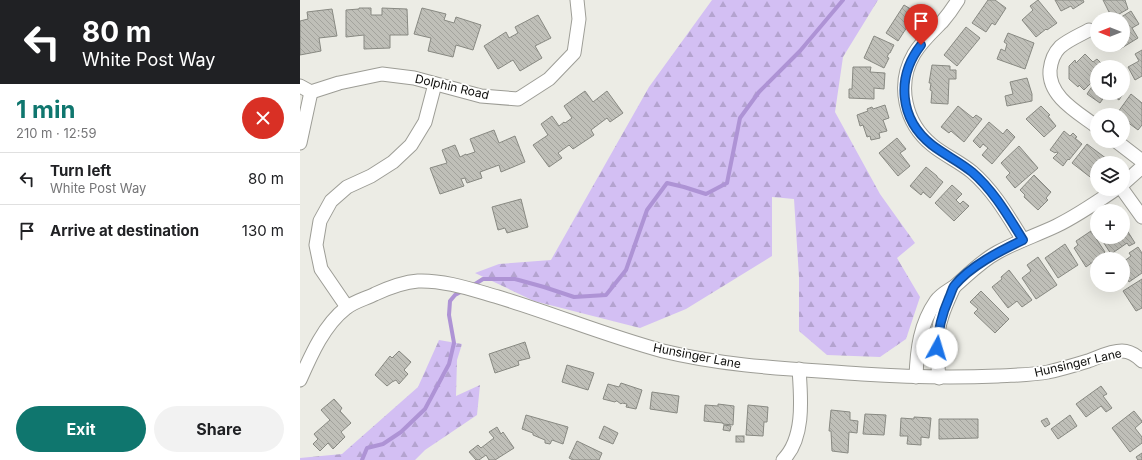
<!DOCTYPE html>
<meta charset="utf-8">
<style>
body{margin:0;font-family:Inter,sans-serif;background:#f2f2f2;color:#202124;height:100vh;display:flex;flex-direction:column;font-size:15px;white-space:nowrap}
*{box-sizing:border-box;margin:0}
p{font-size:13px;color:#757577}
.icon{flex:none;width:22px;height:22px;fill:none;stroke:currentColor;stroke-width:2;stroke-linecap:round;stroke-linejoin:round}
.map{position:relative;flex:1;overflow:hidden}
.panel{display:flex;flex-direction:column;background:#fff;width:300px}
.panel>*{flex:none}
.banner{background:#202124;color:#fff;overflow:hidden}
.needle{width:26px;rotate:270deg}
.controls{position:absolute;left:790px;top:12px;display:grid;gap:8px}
.controls a{display:grid;place-items:center;width:40px;height:40px;border-radius:50%;background:#fff;box-shadow:0 4px 16px #0002;font-size:20px}
.pin{position:absolute;display:grid;place-items:center;width:34px;height:34px;color:#fff;margin:-41px -17px;border-radius:50% 50% 50% 0;rotate:-45deg;box-shadow:0 0 4px #0007}
.pin .icon{rotate:45deg}
.me{position:absolute;width:44px;margin:-22px;rotate:6deg;stroke-linejoin:round;filter:drop-shadow(0 0 3px #0008)}
.turn{display:flex;align-items:center;gap:14px;height:84px;padding:0 16px;font-size:18px}
.turn .icon{width:52px;height:52px;stroke-width:2.5}
.turn b{display:block;font-size:28px;line-height:34px}
.round{display:grid;place-items:center;flex:none;width:42px;height:42px;border-radius:21px;background:#f2f2f2}
.overview{display:flex;align-items:center;justify-content:space-between;height:68px;padding:0 16px}
h1{font-size:24px;font-weight:700;line-height:30px;color:#0f766e}
.button{display:flex;gap:8px;margin-top:auto;padding:8px 16px}
.button a{flex:1;height:46px;border-radius:24px;background:#0f766e;color:#fff;font-size:16px;font-weight:700;line-height:46px;text-align:center}
.button a+a{background:#f2f2f2;color:#202124}
ul{padding:0;list-style:none}
li{display:flex;align-items:center;gap:12px;height:52px;padding:0 16px;border-top:1px solid #e0e0e0}
li div{flex:1}
li b{display:block;font-size:15px}
li em{font-style:normal}
main{display:flex;flex:1;min-height:0}
.map>svg:first-child{display:block}
.forest{fill:url(#forest-firs)}
.lines{fill:none;stroke-linecap:round;stroke-linejoin:round}
.stream{stroke:#ae93d5;stroke-width:4}
.building{fill:url(#building-back-hatch);stroke:#888982}
.minor-casing{stroke:#9d9d96;stroke-width:15}
.minor{stroke:#fff;stroke-width:13}
.route-casing{stroke:#114b97;stroke-width:10}
.route{stroke:#1a73e8;stroke-width:7}
.labels{text-anchor:middle;stroke-width:3.5;stroke-linejoin:round;paint-order:stroke}
.street-label{font-size:12px;fill:#0d0d0b;stroke:#fffffe}
</style>
<main>
<section class="panel">
<div class="banner">
<div class="turn"><svg class="icon" aria-label="left" viewBox="0 0 24 24"><path d="M17 20v-9H6M10 6l-5 5 5 5"/></svg><div><b>80 m</b>White Post Way</div></div>
</div>
<div class="overview"><div><h1>1 min</h1><p>210 m · 12:59</p></div><a class="round" style="background:#d93025;color:#fff"><svg class="icon" aria-label="close" viewBox="0 0 24 24"><path d="M6 6l12 12M18 6L6 18"/></svg></a></div>
<ul>
<li><svg class="icon" aria-label="left" viewBox="0 0 24 24"><path d="M17 20v-9H6M10 6l-5 5 5 5"/></svg><div><b>Turn left</b><p>White Post Way</p></div><em>80 m</em></li>
<li><svg class="icon" aria-label="arrive" viewBox="0 0 24 24"><path d="M6 21V4h12l-3 4 3 4H6"/></svg><div><b>Arrive at destination</b></div><em>130 m</em></li>
</ul>
<div class="button"><a>Exit</a><a>Share</a></div>
</section>
<div class="map">
<svg width="842" height="460" viewBox="0 0 842 460">
<defs>
<pattern id="forest-firs" width="22" height="20" patternUnits="userSpaceOnUse"><rect width="22" height="20" fill="#d3bff3"/><path d="M5 1l3.5 6h-7zM16 11l3.5 6h-7z" fill="#b4a3cf"/></pattern>
<pattern id="building-back-hatch" width="6" height="6" patternUnits="userSpaceOnUse"><rect width="6" height="6" fill="#bfbfb8"/><path d="M-1 5l2 2M0 0l6 6M5-1l2 2" fill="none" stroke="#a3a39d"/></pattern>
</defs>
<rect width="100%" height="100%" fill="#ecece5"/>
<g class="forest">
<polygon points="412,0 578,0 543,57 535,112 580,194 615,243 597,258 620,297 606,339 580,357 527,355 499,331 499,277 494,199 472,197 472,256 386,309 340,328 234,301 175,273 199,264 251,260 349,87"/>
<polygon points="139,340 162,344 157,360 156,396 180,385 177,415 125,450 115,460 0,460 0,458 42,454 118,387"/>
</g>
<g class="lines">
<g class="stream">
<polyline points="172,286 183,279 215,279 244,287 274,297 306,295 326,270 347,210 367,183 384,187 406,194 427,183 440,118 459,92 500,51 543,0"/>
<polyline points="62,460 67,448 83,444 101,432 125,409 149,364 154,343 149,315 150,301 155,295 164,290"/>
</g>
</g>
<g class="building">
<polygon points="688,0 695,0 706,8 695,25 692,23 686,32 672,23"/>
<polygon points="738,0 757,23 747,30 746,29 736,37 722,20 733,10 730,6"/>
<polygon points="755,0 783,0 784,2 773,9 771,6 761,11"/>
<polygon points="803,0 825,0 828,9 812,18"/>
<polygon points="604,5 619,14 611,26 609,24 598,41 586,33"/>
<polygon points="59,8 71,8 71,15 82,15 82,8 107,9 108,35 90,35 90,48 64,49 64,35 46,37 46,10 59,9"/>
<polygon points="122,8 146,14 144,20 154,23 156,17 181,25 173,50 156,45 153,57 128,51 131,38 114,34"/>
<polygon points="32,9 37,36 19,38 21,51 0,55 0,21 8,19 7,12"/>
<polygon points="831,11 839,24 832,28 838,38 820,49 818,45 823,45 823,19 818,19"/>
<polygon points="238,15 251,38 235,46 242,58 220,71 213,60 198,69 184,46 206,32 209,38 218,33 215,27"/>
<polygon points="666,27 680,38 657,66 644,55"/>
<polygon points="708,33 734,43 725,69 697,59 701,49 705,51 707,44 704,42"/>
<polygon points="574,36 594,45 590,53 589,53 587,57 589,58 584,68 564,58"/>
<polygon points="842,50 842,76 835,80 828,67 839,61 835,54"/>
<polygon points="785,54 793,62 797,59 805,67 797,67 797,77 784,90 779,85 778,87 769,79 769,66 775,60 776,63"/>
<polygon points="632,65 650,66 650,70 656,70 656,79 649,79 648,104 631,103 632,91 630,90 631,83 629,83"/>
<polygon points="553,67 571,67 570,72 585,73 584,89 574,88 574,99 549,98 549,89 552,89"/>
<polygon points="727,78 732,94 732,101 707,106 705,96 713,94 710,82"/>
<polygon points="795,82 797,84 797,93 807,93 800,103 787,94"/>
<polygon points="823,83 828,86 819,100 809,93 823,93"/>
<polygon points="285,91 293,102 307,91 323,113 310,122 307,118 291,130 294,135 273,149 269,145 258,153 262,158 249,167 233,145 248,135 241,124 252,116 259,126 264,122 265,123 272,118 264,106"/>
<polygon points="831,94 842,103 842,125 838,130 823,119 824,116 818,112"/>
<polygon points="585,105 589,118 583,120 587,131 579,133 580,138 571,140 570,136 567,137 563,125 560,126 557,115 568,111 567,109 572,107 573,109"/>
<polygon points="658,106 673,118 676,115 682,119 664,142 651,131 649,133 641,127"/>
<polygon points="741,106 750,115 748,116 756,126 744,137 726,119"/>
<polygon points="689,122 703,134 707,129 715,137 692,164 682,155 688,148 683,144 680,148 673,141"/>
<polygon points="194,130 199,143 215,136 225,162 201,172 199,165 180,172 182,178 167,183 165,178 161,179 164,186 140,194 130,168 147,163 142,150 155,145 160,157 166,154 166,155 175,152 170,139"/>
<polygon points="764,131 770,136 773,133 777,137 775,138 782,144 769,160 768,159 763,166 753,158 758,153 756,152 755,153 750,150"/>
<polygon points="597,138 606,149 600,153 610,166 598,176 579,153"/>
<polygon points="787,144 811,162 797,163 797,177 794,180 772,163"/>
<polygon points="719,146 738,168 715,188 706,177 710,173 701,163"/>
<polygon points="626,167 637,176 637,177 643,182 630,198 623,192 621,195 610,186"/>
<polygon points="734,175 751,192 746,198 748,200 738,210 724,197 725,195 720,190"/>
<polygon points="652,185 662,194 656,200 660,204 663,201 669,206 654,221 635,203"/>
<polygon points="221,199 228,227 207,233 205,228 198,230 192,207"/>
<polygon points="823,224 835,243 829,246 827,243 811,254 800,237 823,237"/>
<polygon points="791,231 805,252 803,254 806,259 797,259 786,267 774,248 778,245 776,241"/>
<polygon points="765,244 778,265 758,278 745,258"/>
<polygon points="838,247 842,253 842,273 829,282 823,272 823,262 831,256 829,253"/>
<polygon points="738,257 757,285 736,299 722,278 731,271 727,265"/>
<polygon points="709,270 732,300 722,307 717,301 708,308 692,287 702,279 701,277"/>
<polygon points="842,279 842,308 836,311 823,291"/>
<polygon points="681,291 709,319 695,333 674,313 678,309 670,302"/>
<polygon points="225,342 230,358 218,361 219,365 195,373 189,354"/>
<polygon points="99,351 111,362 104,370 108,374 99,384 96,380 92,382 87,386 75,375 90,356 92,358"/>
<polygon points="267,365 294,373 288,390 262,382"/>
<polygon points="321,383 342,390 336,409 326,407 327,404 322,403 321,404 317,401 316,401 315,402 303,399 308,384 319,387"/>
<polygon points="801,386 807,394 803,396 812,408 806,412 801,406 786,417 776,404"/>
<polygon points="352,392 379,396 377,413 350,409"/>
<polygon points="34,399 42,408 40,411 51,423 41,432 45,437 33,449 28,443 20,451 13,444 18,439 14,434 30,420 21,410"/>
<polygon points="418,404 434,406 433,425 423,424 423,423 404,421 405,405 418,406"/>
<polygon points="448,405 468,407 467,422 464,422 463,436 446,435"/>
<polygon points="531,410 550,412 550,420 558,421 557,433 549,432 548,453 532,451 531,431 529,431"/>
<polygon points="834,411 842,421 842,422 835,428 842,437 842,443 830,452 812,428"/>
<polygon points="565,414 586,415 584,435 563,434"/>
<polygon points="226,415 268,427 263,444 252,440 250,444 245,443 245,440 233,435 233,433 222,429"/>
<polygon points="770,415 777,426 758,439 751,429"/>
<polygon points="614,417 631,418 629,438 621,437 621,445 607,444 608,436 600,436 601,418 614,419"/>
<polygon points="747,418 750,424 745,427 741,421"/>
<polygon points="639,419 678,419 678,438 639,439"/>
<polygon points="424,425 431,426 430,431 423,430"/>
<polygon points="304,426 318,433 313,444 299,438"/>
<polygon points="197,427 201,434 203,432 214,448 195,460 189,460 186,455 179,460 176,460 169,452 178,445 181,448 194,438 189,432"/>
<rect x="436" y="436" width="8" height="6"/>
<polygon points="277,441 302,453 299,460 273,460 269,458"/>
<polygon points="842,453 842,460 838,460 836,457"/>
</g>
<g class="lines">
<defs>
<g id="minor">
<path d="M 658,0 C 653,8 648,15 642,22 C 632,32 621,42 614,54 C 596,85 605,123 632,145 C 644,155 660,162 672,172 C 694,191 708,216 723,240"/>
<path d="M 789,30 C 780,35 768,40 760,47 C 754,53 751,61 750,70 C 748,97 779,113 797,127"/>
<polyline points="0,86 11,92"/>
<polyline points="11,92 39,83 82,74 114,78 181,96 218,99 249,79 274,53 279,19 277,0"/>
<polyline points="816,141 842,161"/>
<polyline points="0,143 11,92"/>
<polyline points="823,184 842,167"/>
<polyline points="822,189 842,217"/>
<polyline points="47,307 21,269 16,245 20,221 31,201 47,187 71,176 93,162 111,145 125,122 135,84"/>
<path d="M 616,377 C 617,349 620,324 636,301 C 641,294 648,291 655,286 C 669,274 681,261 698,252 C 716,242 737,235 756,226 C 777,216 797,202 816,189"/>
<path d="M 639,378 C 637,357 635,336 642,316 C 645,306 650,296 654,287"/>
<path d="M 0,380 C 11,355 24,325 46,308 C 55,301 65,299 75,294 C 88,288 104,282 118,281 C 145,280 173,290 198,297 C 254,314 307,336 363,351 C 428,367 495,369 562,374 C 607,377 653,378 698,376 C 715,375 732,375 748,372 C 762,369 775,365 788,361 C 799,357 810,351 822,351 C 830,351 837,356 842,361"/>
<path d="M 483,460 C 505,438 501,398 499,369"/>
</g>
</defs>
<use href="#minor" class="minor-casing"/>
<use href="#minor" class="minor"/>
</g>
<g class="lines">
<defs>
<path id="route" d="M 621,45 C 596,77 599,119 632,145 C 645,155 660,162 672,172 C 694,191 708,216 723,240 C 700,251 670,266 654,286 C 652,289 651,294 649,298 C 642,314 638,330 637,348"/>
</defs>
<use href="#route" class="route-casing"/>
<use href="#route" class="route"/>
</g>
<g class="labels">
<g class="street-label">
<text transform="translate(152 87) rotate(13)" y="4">Dolphin Road</text>
<text transform="translate(397 356) rotate(11)" y="4">Hunsinger Lane</text>
<text transform="translate(778 363) rotate(-13)" y="4">Hunsinger Lane</text>
</g>
</g>
</svg>
<div class="controls">
<a><svg class="needle" viewBox="-14 -14 28 28"><path d="M0-13l5 13h-10z" fill="#e53935"/><path d="M0 13l5-13h-10z" fill="#757577"/></svg></a>
<a><svg class="icon" aria-label="sound" viewBox="0 0 24 24"><path d="M4 9h4l5-4v14l-5-4H4zM17 9q2 3 0 6"/></svg></a>
<a><svg class="icon" aria-label="search" viewBox="0 0 24 24"><circle cx="10" cy="10" r="6"/><path d="M15 15l6 6"/></svg></a>
<a><svg class="icon" aria-label="layers" viewBox="0 0 24 24"><path d="M12 4l9 5-9 5-9-5zM3 14l9 5 9-5"/></svg></a>
<a>+</a>
<a>−</a>
</div>
<div class="pin" style="left:621px;top:45px;background:#d93025"><svg class="icon" aria-label="arrive" viewBox="0 0 24 24"><path d="M6 21V4h12l-3 4 3 4H6"/></svg></div>
<svg class="me" style="left:637px;top:348px" viewBox="-20 -20 40 40"><circle r="19" fill="#fff"/><path d="M0-13L10 11 0 6-10 11z" fill="#1a73e8"/></svg>
</div>
</main>
